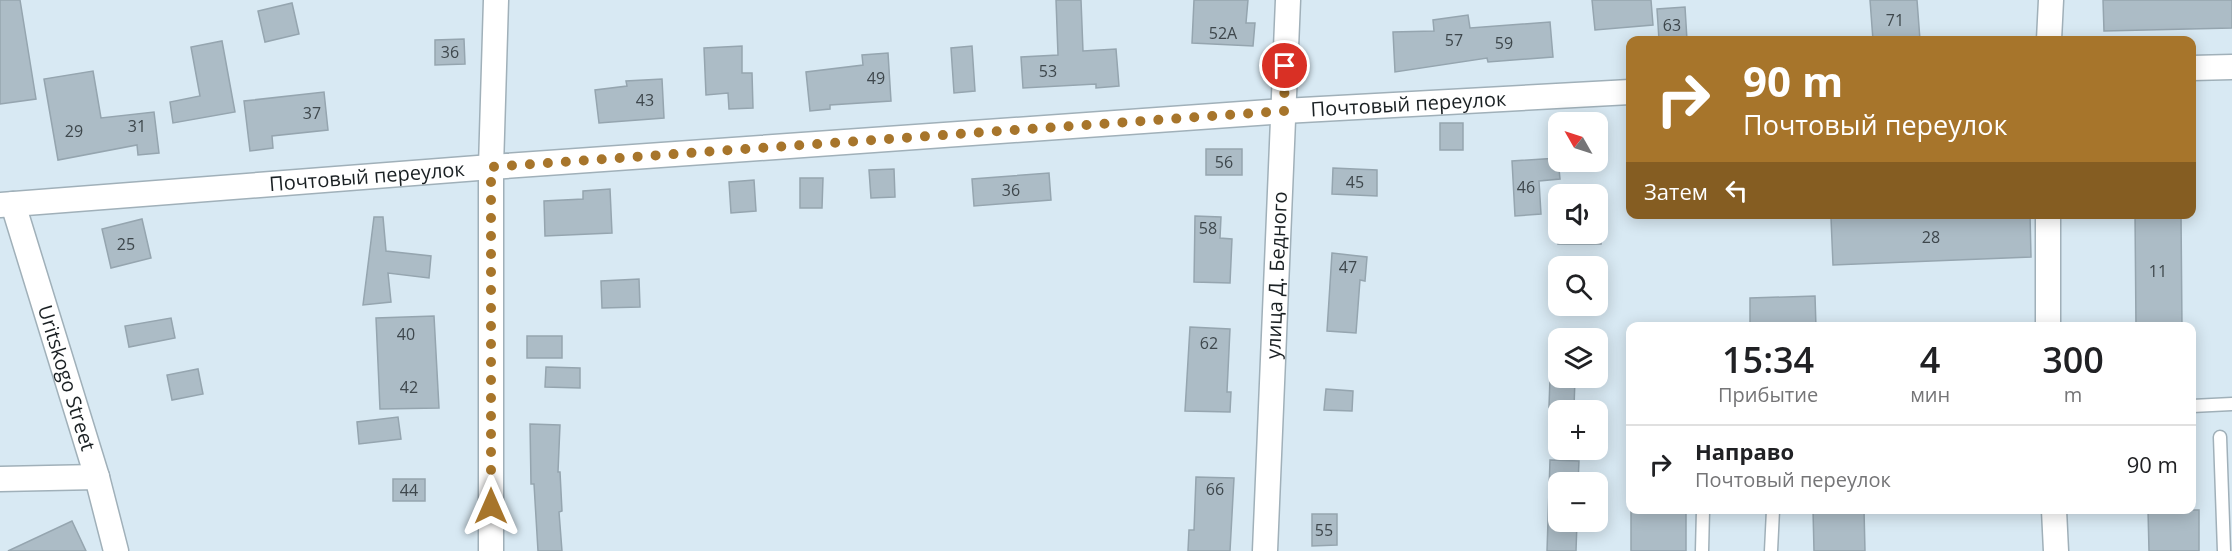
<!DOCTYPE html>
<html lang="ru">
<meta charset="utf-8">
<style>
body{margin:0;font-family:"Open Sans",sans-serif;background:#f6f6f6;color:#202124;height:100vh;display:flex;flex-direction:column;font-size:22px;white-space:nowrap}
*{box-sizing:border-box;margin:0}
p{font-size:20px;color:#757577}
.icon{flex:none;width:33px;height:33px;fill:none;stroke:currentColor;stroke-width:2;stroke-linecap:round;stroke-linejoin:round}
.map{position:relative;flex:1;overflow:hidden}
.drawer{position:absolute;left:1626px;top:322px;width:570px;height:192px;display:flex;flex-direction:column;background:#fff;border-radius:12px;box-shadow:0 3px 15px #0003}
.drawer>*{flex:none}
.banner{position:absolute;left:1626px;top:36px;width:570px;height:183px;border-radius:12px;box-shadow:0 3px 15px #0003;background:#a7752b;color:#fff;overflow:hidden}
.needle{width:39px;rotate:309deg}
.buttons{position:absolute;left:1548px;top:112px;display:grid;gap:12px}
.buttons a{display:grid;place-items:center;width:60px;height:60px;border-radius:12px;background:#fff;box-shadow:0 3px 15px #0003;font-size:30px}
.pin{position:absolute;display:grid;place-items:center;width:51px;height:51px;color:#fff;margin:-26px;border:3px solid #fff;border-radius:50%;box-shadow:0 2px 6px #0007}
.me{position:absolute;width:66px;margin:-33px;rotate:0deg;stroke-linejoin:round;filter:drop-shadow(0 0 4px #0008)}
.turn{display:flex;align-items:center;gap:21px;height:126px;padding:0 18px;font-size:27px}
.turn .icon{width:78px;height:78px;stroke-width:2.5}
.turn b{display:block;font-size:42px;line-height:51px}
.then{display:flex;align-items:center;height:57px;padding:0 18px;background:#0003;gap:12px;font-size:22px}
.eta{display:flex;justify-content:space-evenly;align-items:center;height:102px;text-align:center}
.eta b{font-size:36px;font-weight:600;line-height:42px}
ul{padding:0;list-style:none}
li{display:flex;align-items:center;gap:18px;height:78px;padding:0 18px;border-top:2px solid #e0e0e0}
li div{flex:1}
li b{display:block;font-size:22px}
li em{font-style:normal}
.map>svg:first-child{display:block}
.building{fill:#acbcc6;stroke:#95a5af;stroke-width:1.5}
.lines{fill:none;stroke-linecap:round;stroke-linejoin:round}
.service-casing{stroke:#a0b0b9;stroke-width:15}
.minor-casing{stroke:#a0b0b9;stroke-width:27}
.service{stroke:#fff;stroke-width:12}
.minor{stroke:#fff;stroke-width:24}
.route{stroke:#a7752b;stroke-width:10;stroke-dasharray:0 18}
.labels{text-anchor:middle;stroke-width:4.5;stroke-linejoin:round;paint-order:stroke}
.number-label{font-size:16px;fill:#3e474c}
.street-label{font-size:20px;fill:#1a2023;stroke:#e8f6fe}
</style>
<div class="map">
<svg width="2232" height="551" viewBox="0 0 2232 551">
<rect width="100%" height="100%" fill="#d8e9f3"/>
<g class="building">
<polygon points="0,0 20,0 36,99 0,104"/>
<polygon points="1056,0 1081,0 1083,51 1116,49 1119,86 1096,88 1096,84 1023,88 1021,57 1058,55"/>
<polygon points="1194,0 1248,0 1246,23 1255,23 1253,46 1192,43"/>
<polygon points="1592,0 1651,0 1653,25 1595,30"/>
<polygon points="1870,0 1917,0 1920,40 1873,40"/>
<polygon points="2103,0 2232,0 2232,28 2104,31"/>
<polygon points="292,3 299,34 265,42 258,11"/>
<polygon points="1685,7 1687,40 1659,40 1657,9"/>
<polygon points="1468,15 1470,28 1550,22 1553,57 1488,62 1487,58 1395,72 1393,32 1434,31 1433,20"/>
<polygon points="464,39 465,64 435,65 435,40"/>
<polygon points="222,41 235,112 173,123 170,102 200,96 191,47"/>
<polygon points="742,46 742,73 752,73 753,108 729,109 728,93 706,95 704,48"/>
<polygon points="972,46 975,91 954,93 951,48"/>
<polygon points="888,53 891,101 830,105 830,109 810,111 806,72 863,65 862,55"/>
<polygon points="93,71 101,118 154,112 159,153 138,155 137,145 58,160 44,79"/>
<polygon points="662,79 664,118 599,123 595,90 627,86 626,81"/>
<polygon points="324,92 328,130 272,136 273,148 250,151 244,101"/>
<rect x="1440" y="123" width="23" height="27"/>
<rect x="1206" y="149" width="36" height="26"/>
<polygon points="1558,158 1560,179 1539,181 1541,214 1515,216 1512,161"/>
<polygon points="1333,168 1377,170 1377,196 1332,194"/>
<polygon points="894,169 895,197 871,198 869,170"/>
<polygon points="1049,173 1051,200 974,206 972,179"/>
<polygon points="800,178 823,178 822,208 800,208"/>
<polygon points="754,180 756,211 731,213 729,182"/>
<polygon points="610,189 612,233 545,236 544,201 583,199 583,191"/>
<polygon points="1920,214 2030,214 2031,257 1833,265 1831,218"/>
<polygon points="2135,214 2181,214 2182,327 2136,327"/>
<polygon points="1195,216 1221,217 1220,238 1232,239 1230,283 1194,282"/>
<polygon points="374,217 383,217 386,251 431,256 429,278 388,273 391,302 363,305"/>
<polygon points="142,219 151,258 111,268 102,229"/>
<polygon points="1598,219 1601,219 1601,244 1558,244 1558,220 1558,234 1598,234"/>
<polygon points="1332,253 1367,257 1365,281 1360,280 1356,333 1327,331"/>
<polygon points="639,279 640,307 602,308 601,281"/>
<polygon points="1815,296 1816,327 1750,327 1750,298"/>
<polygon points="434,316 439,408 380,409 376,318"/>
<polygon points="171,318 175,338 129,347 125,326"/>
<polygon points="1190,327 1230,329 1227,392 1231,392 1230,412 1185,411"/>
<rect x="527" y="336" width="35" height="22"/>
<polygon points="546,367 580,368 580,388 545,387"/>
<polygon points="198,369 203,394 172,400 167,375"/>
<polygon points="1550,378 1575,378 1574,408 1549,407"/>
<polygon points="1326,389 1353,391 1352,411 1324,410"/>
<polygon points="398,417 401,439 359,444 357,422"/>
<polygon points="530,424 560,425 558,472 560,472 562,511 559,512 562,551 538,551 534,484 531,484"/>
<polygon points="1550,460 1579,461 1578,483 1558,483 1558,522 1577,522 1576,551 1547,551"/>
<polygon points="1196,477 1234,478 1230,551 1188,551 1189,530 1194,530"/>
<rect x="393" y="479" width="32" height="22"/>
<rect x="1631" y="510" width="55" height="41"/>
<polygon points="1813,510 1864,510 1865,551 1814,551"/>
<polygon points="2148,510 2199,510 2199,551 2149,551"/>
<polygon points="1312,514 1337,514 1337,545 1312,546"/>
<polygon points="72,521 86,551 8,551"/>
</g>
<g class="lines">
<defs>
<g id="service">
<polyline points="2192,406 2232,404"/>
<polyline points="2220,437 2224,551"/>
<polyline points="1702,551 1703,510"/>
<polyline points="1771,551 1773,510"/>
</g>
<g id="minor">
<polyline points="2049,40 2051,0"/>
<polyline points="2192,68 2232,67"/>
<path id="s1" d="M 13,204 L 97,477 L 116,551"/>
<path id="s2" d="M 0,205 L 491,167 L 1284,111 L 1630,92"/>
<polyline points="2048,214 2048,327"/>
<polyline points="0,479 97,477"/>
<polyline points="2054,510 2056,551"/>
<polyline points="491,551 491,167 496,0"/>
<path id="s3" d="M 1265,551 L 1288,0"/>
</g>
</defs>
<use href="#service" class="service-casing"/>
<use href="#minor" class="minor-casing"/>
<use href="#service" class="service"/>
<use href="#minor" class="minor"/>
</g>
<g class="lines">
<polyline class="route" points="491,506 491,167 1284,111 1285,66"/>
</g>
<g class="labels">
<g class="number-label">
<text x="1895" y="26">71</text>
<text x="1672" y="31">63</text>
<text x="1223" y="39">52А</text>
<text x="1454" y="46">57</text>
<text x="1504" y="49">59</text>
<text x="450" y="58">36</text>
<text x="1048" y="77">53</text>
<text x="876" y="84">49</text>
<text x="645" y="106">43</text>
<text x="312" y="119">37</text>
<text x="137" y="132">31</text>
<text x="74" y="137">29</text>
<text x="1224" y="168">56</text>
<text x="1355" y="188">45</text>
<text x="1526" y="193">46</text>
<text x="1011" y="196">36</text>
<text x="1208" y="234">58</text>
<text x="1931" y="243">28</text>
<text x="126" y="250">25</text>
<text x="1348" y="273">47</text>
<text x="2158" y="277">11</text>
<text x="406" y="340">40</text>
<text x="1209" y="349">62</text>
<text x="409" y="393">42</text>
<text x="1215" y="495">66</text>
<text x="409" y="496">44</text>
<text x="1324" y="536">55</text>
</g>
<g class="street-label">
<text dy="7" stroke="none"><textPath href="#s2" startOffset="1412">Почтовый переулок</textPath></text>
<text dy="7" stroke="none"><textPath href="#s2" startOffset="368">Почтовый переулок</textPath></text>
<text dy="7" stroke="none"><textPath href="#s3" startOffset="276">улица Д. Бедного</textPath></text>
<text dy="7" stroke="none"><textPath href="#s1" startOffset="182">Uritskogo Street</textPath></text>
</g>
</g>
</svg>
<div class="buttons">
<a><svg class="needle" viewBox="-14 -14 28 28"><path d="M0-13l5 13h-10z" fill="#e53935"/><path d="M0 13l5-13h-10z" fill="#757577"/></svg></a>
<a><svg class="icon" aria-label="sound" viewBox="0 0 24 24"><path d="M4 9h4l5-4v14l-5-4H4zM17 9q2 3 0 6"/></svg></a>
<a><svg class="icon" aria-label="search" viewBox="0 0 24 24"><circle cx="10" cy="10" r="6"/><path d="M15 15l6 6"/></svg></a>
<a><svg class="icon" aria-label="layers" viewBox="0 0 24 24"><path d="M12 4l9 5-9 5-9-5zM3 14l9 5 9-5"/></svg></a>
<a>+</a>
<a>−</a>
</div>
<div class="pin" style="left:1285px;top:66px;background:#d93025"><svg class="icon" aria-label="arrive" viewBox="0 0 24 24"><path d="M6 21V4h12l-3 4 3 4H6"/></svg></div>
<svg class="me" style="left:491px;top:506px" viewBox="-20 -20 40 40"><path d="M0-17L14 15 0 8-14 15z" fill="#a7752b" stroke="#fff" stroke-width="4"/></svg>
<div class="banner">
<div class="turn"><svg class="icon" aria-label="right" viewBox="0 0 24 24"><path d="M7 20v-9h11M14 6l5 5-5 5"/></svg><div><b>90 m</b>Почтовый переулок</div></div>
<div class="then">Затем<svg class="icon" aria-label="left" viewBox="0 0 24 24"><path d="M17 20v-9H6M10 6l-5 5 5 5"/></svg></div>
</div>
<section class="drawer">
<div class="eta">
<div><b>15:34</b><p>Прибытие</p></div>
<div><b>4</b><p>мин</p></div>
<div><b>300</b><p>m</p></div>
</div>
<ul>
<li><svg class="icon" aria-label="right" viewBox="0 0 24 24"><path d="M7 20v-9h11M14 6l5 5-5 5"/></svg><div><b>Направо</b><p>Почтовый переулок</p></div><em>90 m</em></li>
</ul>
</section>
</div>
